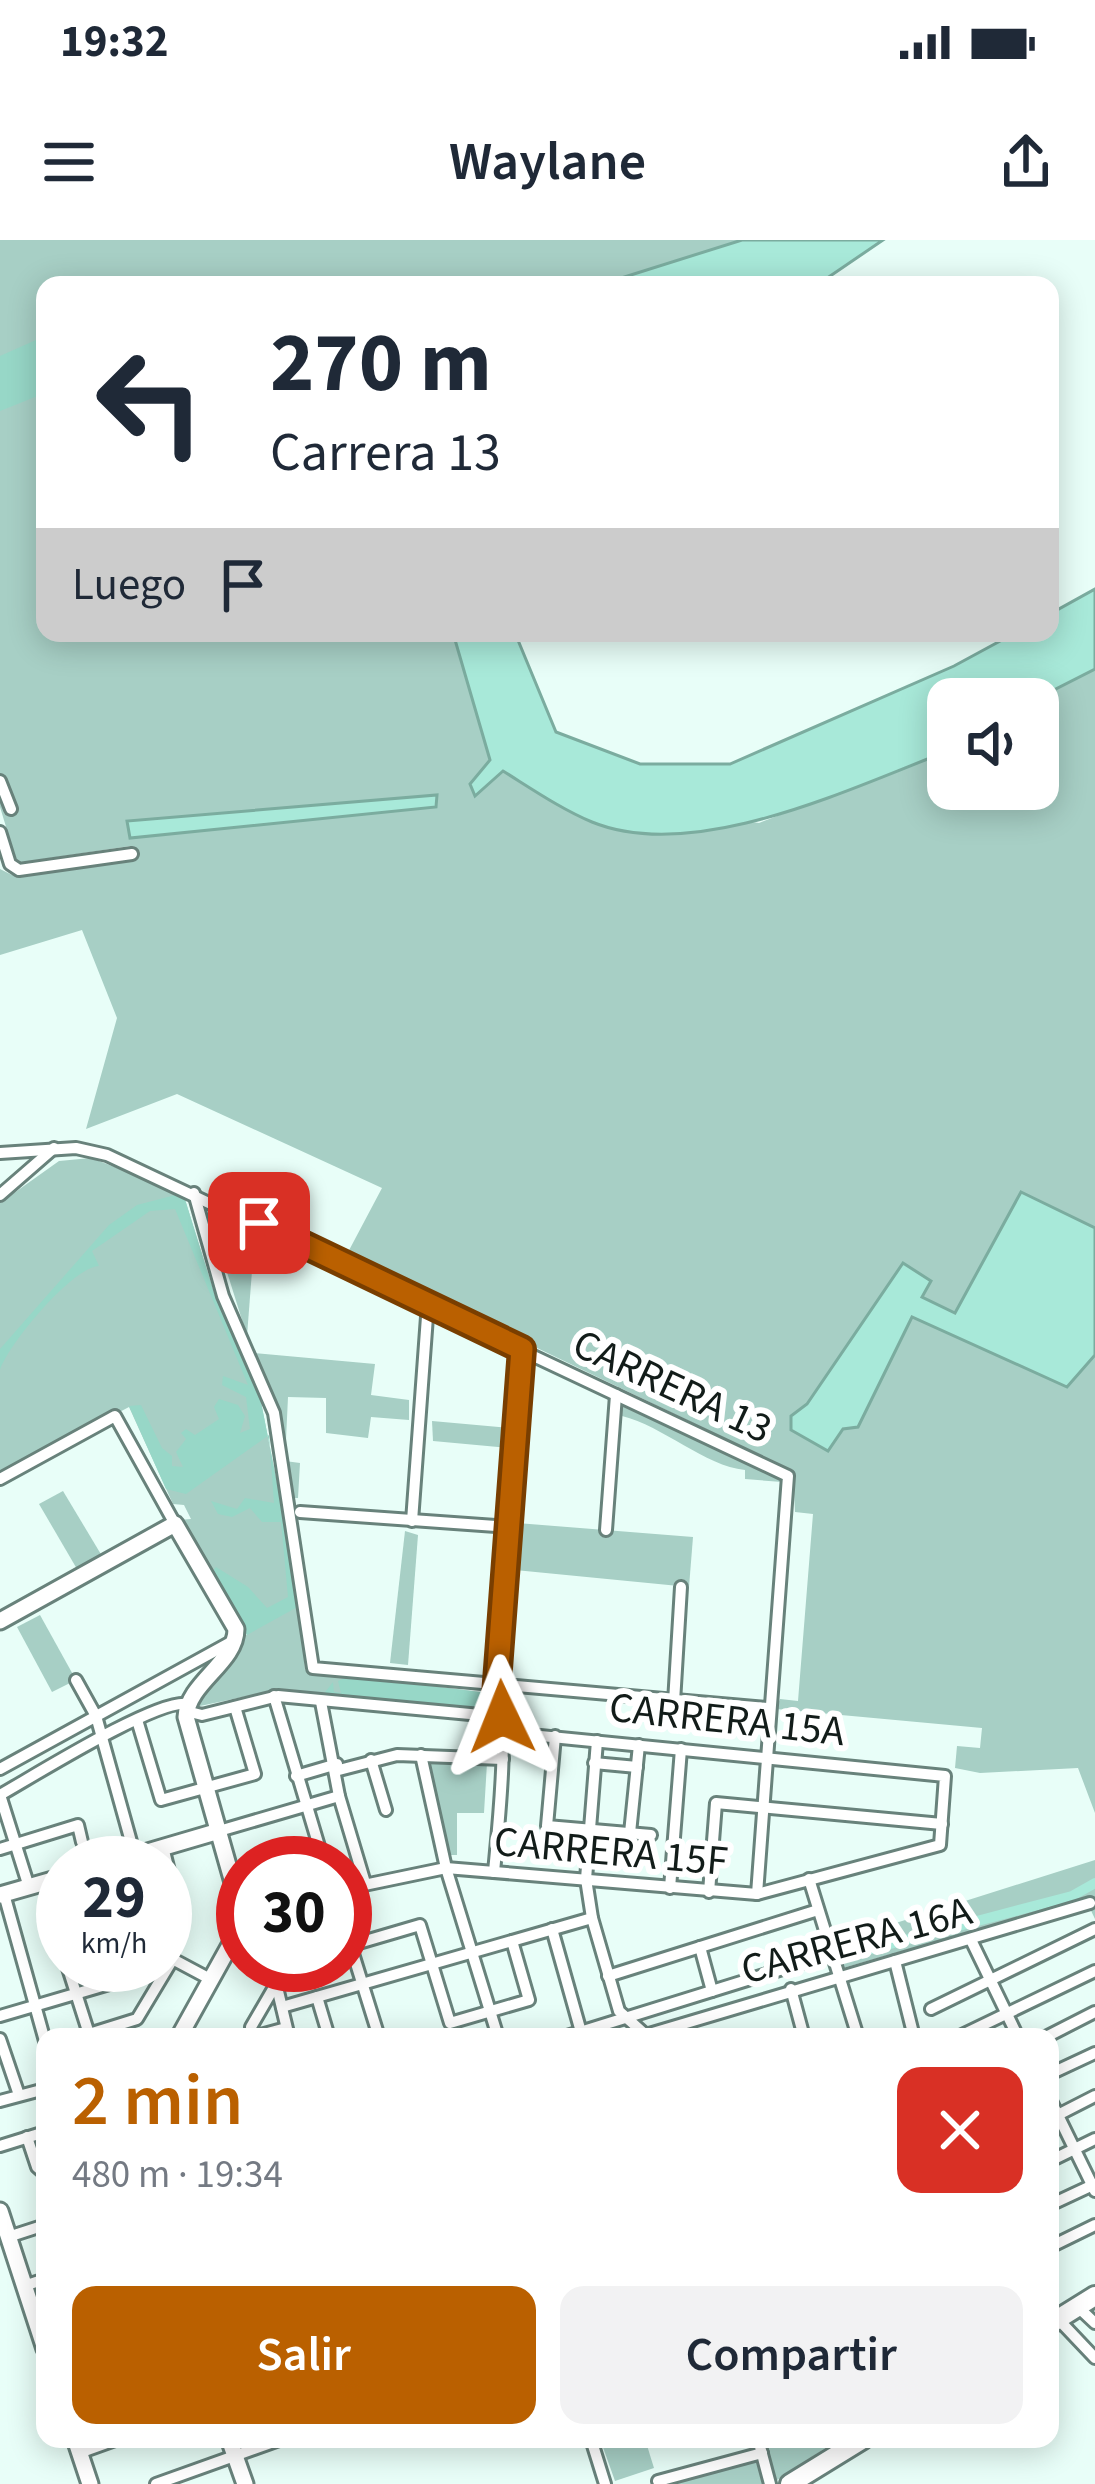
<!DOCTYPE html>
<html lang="es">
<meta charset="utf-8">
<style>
body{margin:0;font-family:"Source Sans 3",sans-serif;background:#f2f2f3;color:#1f2937;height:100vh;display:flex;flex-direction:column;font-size:45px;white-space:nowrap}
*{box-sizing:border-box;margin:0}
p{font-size:39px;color:#747a83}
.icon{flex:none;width:66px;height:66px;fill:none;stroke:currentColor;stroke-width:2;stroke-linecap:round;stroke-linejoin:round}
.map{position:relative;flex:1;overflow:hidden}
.drawer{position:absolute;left:36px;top:1788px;width:1023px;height:420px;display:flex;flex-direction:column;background:#fff;border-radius:24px;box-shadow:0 6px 30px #0003}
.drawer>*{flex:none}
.hud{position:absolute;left:36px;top:36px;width:1023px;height:366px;border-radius:24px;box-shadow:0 6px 30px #0003;background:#fff;color:#1f2937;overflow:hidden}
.controls{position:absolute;left:927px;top:438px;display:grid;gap:24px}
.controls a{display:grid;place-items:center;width:132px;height:132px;border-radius:24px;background:#fff;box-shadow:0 6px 30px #0003;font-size:60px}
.speed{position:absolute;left:36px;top:1596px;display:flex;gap:24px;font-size:60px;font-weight:700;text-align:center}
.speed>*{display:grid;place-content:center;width:156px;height:156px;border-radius:50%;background:#fff;box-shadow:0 6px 30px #0003;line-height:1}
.speed small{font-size:30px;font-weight:400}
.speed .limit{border:18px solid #d22;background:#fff;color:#111}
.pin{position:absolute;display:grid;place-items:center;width:102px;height:102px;color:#fff;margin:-51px;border-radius:24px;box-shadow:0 6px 18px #0006}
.me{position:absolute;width:132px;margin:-66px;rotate:358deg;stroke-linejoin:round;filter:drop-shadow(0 0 9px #0008)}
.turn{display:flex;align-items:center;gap:42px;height:252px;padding:0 36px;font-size:54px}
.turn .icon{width:156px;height:156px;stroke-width:2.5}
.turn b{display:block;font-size:84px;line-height:102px}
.then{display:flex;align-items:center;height:114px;padding:0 36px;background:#0003;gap:24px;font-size:45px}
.round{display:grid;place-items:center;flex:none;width:126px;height:126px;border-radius:24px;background:#f2f2f3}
.overview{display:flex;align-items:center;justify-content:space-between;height:204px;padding:0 36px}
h1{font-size:72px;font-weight:600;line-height:90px;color:#ba6000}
.cta{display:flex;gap:24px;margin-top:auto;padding:24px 36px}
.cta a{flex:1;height:138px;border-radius:24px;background:#ba6000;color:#fff;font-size:48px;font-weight:600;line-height:138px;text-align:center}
.cta a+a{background:#f2f2f3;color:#1f2937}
.status{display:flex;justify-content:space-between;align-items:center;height:84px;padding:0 60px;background:#fff;direction:ltr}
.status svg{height:33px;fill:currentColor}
header{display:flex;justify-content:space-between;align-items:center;height:156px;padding:0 36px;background:#fff;font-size:54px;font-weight:600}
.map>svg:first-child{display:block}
.green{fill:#a7cfc5}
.forest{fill:#97d7c7}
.water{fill:#a8e9d9;stroke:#7bac9f;stroke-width:3}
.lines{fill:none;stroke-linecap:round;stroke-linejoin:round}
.canal{stroke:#a8e9d9;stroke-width:10}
.street-casing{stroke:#68827b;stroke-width:16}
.secondary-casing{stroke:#68827b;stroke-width:21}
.primary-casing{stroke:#68827b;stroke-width:24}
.street{stroke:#fff;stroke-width:10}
.secondary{stroke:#fff;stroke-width:15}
.primary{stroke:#fff;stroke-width:18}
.route-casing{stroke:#793e00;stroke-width:30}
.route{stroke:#ba6000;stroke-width:21}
.labels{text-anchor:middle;stroke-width:12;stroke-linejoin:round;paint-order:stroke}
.street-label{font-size:42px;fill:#121c19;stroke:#fff}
</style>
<div class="status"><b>19:32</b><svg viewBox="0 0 49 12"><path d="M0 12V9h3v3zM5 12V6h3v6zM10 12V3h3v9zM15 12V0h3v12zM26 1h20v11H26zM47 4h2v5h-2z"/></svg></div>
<header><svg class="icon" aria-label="menu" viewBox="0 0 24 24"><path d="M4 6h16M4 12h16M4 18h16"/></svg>Waylane<svg class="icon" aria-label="share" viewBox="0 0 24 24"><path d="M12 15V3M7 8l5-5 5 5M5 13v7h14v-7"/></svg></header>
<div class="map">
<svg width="1095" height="2244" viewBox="0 0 1095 2244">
<rect width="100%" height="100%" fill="#e8fef8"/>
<g class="green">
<polygon points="0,0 742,0 599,45 45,45 45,393 453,393 491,520 470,543 475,555 503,531 544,556 759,583 948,511 948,549 1038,549 1036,459 1095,429 1095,1573 1078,1528 980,1533 955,1528 957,1506 980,1508 982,1488 776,1469 780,1459 798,1461 813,1274 795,1272 793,1231 346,1016 382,948 177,854 86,889 117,778 82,690 0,715 0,629 12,635 134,618 130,606 17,623 0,567"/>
<polygon points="91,918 183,953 215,1056 261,1162 301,1365 305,1430 488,1453 486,1473 271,1451 200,1466 200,1458 247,1394 179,1280 191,1279 184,1265 173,1264 129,1167 0,1235 0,963 59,921"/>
<polygon points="206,965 255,992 247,1096"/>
<polygon points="253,1113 375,1124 371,1155 409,1160 409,1180 371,1177 368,1198 326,1193 326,1158 288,1157 285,1221 300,1223 298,1258 289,1258 278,1171"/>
<path d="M 621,1162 L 774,1234 L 782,1242 L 745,1239 L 745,1230 C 705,1226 663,1186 622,1176 Z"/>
<polygon points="432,1181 511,1188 509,1208 433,1201"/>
<polygon points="63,1251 102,1316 77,1329 39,1264"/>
<polygon points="517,1283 693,1297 689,1347 515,1330"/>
<polygon points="405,1291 418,1295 408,1425 390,1423"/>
<polygon points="40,1375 76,1440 52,1452 17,1387"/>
<polygon points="426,1519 487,1523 484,1573 457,1573 457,1615 445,1615"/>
<polygon points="1095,1620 1095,1679 1085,1658 843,1728 839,1701"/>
<polygon points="600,2199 645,2199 654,2228 615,2241"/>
<polygon points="764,2199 839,2199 771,2244 662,2244 767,2216"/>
</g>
<g class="forest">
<polygon points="45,96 45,153 0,171 0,116"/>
<path d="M 183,953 L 215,1056 L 261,1162 L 301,1365 L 247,1395 L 210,1334 L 216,1327 L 248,1347 L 267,1368 L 288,1357 L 281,1282 L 262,1282 L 250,1268 L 232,1277 L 218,1274 L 211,1261 L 237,1269 L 245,1258 L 274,1263 L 269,1195 L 186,1254 L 166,1249 L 129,1166 L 141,1165 L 162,1208 L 172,1216 L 172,1226 L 183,1227 L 176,1212 L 186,1199 L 181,1193 L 186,1189 L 195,1195 L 219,1179 L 214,1167 L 219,1159 L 238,1165 L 245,1176 L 240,1193 L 250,1189 L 246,1157 L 222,1145 L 223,1136 L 248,1145 L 175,969 L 150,971 L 92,1011 L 99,1026 C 72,1027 8,1105 0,1130 L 0,1109 L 109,985 L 137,965 Z"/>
<polygon points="349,1436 488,1453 486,1473 322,1456 333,1442 334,1452 341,1453 338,1441"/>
</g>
<g class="water">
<polygon points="742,0 883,0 817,45 599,45"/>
<path d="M 1095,349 L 1095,429 L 1036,459 L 948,459 L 948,511 C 851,548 695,624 592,582 C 561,569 532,549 503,531 L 475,556 L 470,544 L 490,520 L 453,393 L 515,393 L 556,492 L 640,524 L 730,524 L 954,426 L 1015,393 L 1050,393 L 1050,374 Z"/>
<polygon points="437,555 436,567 130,598 127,581"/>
<polygon points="1021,952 1095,988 1095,1115 1067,1147 912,1077 858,1187 843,1189 828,1211 791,1190 791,1176 807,1164 903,1023 931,1041 922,1057 955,1073"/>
</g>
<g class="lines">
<polyline class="canal" points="841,1717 1072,1656 1095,1643"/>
<defs>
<g id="street">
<polyline points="0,541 11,569"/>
<polyline points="0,592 10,624 19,630 132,614"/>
<polyline points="0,913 76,908 107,915 788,1236 757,1654"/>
<polyline points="194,953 223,1056 274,1173 313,1428 767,1468"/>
<polyline points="0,955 54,908"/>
<polyline points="0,1239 115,1176 175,1284"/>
<polyline points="300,1272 510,1287"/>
<polyline points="412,1281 428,1063"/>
<polyline points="606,1290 616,1155"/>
<polyline points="76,1440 96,1476 135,1616"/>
<polyline points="274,1456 324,1623"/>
<polyline points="321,1462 339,1556 365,1643"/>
<polyline points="674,1462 681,1347"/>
<polyline points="186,1471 202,1475 278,1456 502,1477"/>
<polyline points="137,1480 161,1560 255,1534 235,1467"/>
<polyline points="555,1496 547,1586 651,1595"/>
<polyline points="597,1501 586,1639 592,1678 619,1771 648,1797"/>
<polyline points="421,1515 446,1628 498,1797"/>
<polyline points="371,1520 386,1570"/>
<polyline points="594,1523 637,1527"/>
<polyline points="0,1529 233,1401"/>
<polyline points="339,1530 397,1515 503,1519"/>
<polyline points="296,1536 337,1524"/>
<path d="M 0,1555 C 32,1537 158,1458 187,1464"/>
<polyline points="0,1555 29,1647"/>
<polyline points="219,1591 339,1556"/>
<polyline points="630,1593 639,1505"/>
<polyline points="163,1607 171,1639 165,1650"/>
<polyline points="0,1609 78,1585 82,1602"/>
<path d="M 494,1632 C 497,1599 511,1476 496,1455 L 522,1109"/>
<polyline points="809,1639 858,1797"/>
<polyline points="670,1648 681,1509"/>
<polyline points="345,1649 446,1628 757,1654 940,1605 945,1536 501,1492"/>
<polyline points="709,1652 716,1563 942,1584"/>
<polyline points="4,1654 45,1801"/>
<polyline points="63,1687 57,1689 63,1710"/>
<polyline points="345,1688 379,1797"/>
<polyline points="552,1689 581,1792"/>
<polyline points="972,1702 1018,1797"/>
<polyline points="345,1707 420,1685 450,1783 529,1760 512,1701"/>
<polyline points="700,1707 712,1751"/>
<polyline points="165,1715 210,1739"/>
<polyline points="895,1721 914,1797"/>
<polyline points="67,1725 89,1794 137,1779 173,1719"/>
<polyline points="608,1736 818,1670"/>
<polyline points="116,1742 124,1725"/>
<polyline points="276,1743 289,1797"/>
<polyline points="791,1749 804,1797"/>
<polyline points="317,1757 329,1797"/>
<polyline points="282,1767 592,1678"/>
<polyline points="931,1769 1095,1689"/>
<polyline points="0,1776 116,1742"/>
<polyline points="286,1788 253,1797 251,1787 287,1725"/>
<polyline points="564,1797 831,1714"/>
<polyline points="639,1797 1090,1663"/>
<polyline points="958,1797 1095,1731"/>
<polyline points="1046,1797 1095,1772"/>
<polyline points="0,1799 19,1855"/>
<polyline points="1050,1834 1095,1813"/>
<polyline points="1050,1859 1095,1951"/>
<polyline points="0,1861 45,1849"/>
<polyline points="1050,1879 1095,1856"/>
<polyline points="27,1897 37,1927 45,1934"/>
<polyline points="0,1906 45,1892"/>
<polyline points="1050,1921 1095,1899"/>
<polyline points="1050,1965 1095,1944"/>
<polyline points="8,1997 45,1985"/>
<polyline points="1050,2007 1095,1985"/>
<polyline points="24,2046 45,2039"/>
<polyline points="1078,2067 1095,2083"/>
<polyline points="1058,2079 1095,2118"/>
<polyline points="591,2199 605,2244"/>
<polyline points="758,2199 770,2244"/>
<polyline points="79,2213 118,2199"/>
<polyline points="658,2241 762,2213"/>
<polyline points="156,2244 282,2199"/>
</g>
<g id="secondary">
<path d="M 0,1381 L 175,1284 L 236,1389 C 236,1423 188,1442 186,1477 L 241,1671 L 234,1698 L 179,1797"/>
<polyline points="110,1623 219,1591"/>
<polyline points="0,1655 63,1637"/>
<polyline points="0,1971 45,2109"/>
<polyline points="75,2199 90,2244"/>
<polyline points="229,2199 245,2244"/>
</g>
<g id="primary">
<polyline points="1050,2084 1095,2056"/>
<polyline points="790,2244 863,2199"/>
</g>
</defs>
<use href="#street" class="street-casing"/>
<use href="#secondary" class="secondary-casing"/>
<use href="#primary" class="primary-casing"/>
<use href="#street" class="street"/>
<use href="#secondary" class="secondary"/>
<use href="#primary" class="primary"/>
</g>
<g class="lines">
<defs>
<polyline id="route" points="259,983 522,1109 496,1455 502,1477"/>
</defs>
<use href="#route" class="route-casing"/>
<use href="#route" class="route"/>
</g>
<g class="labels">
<g class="street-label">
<text transform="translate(673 1145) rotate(25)" y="15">CARRERA 13</text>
<text transform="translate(727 1478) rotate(6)" y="15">CARRERA 15A</text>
<text transform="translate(611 1610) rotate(5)" y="15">CARRERA 15F</text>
<text transform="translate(856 1699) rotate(-15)" y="15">CARRERA 16A</text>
</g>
</g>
</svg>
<div class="controls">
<a><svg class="icon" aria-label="sound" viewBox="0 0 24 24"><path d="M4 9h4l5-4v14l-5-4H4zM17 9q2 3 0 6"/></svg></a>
</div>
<div class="speed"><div>29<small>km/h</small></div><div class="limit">30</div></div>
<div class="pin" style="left:259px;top:983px;background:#d93025"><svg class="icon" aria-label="arrive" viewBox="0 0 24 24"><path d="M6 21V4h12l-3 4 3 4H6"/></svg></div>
<svg class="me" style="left:502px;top:1477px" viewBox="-20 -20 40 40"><path d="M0-17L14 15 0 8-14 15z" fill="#ba6000" stroke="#fff" stroke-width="4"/></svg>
<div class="hud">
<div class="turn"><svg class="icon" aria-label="left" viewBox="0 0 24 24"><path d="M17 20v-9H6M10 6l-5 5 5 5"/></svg><div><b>270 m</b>Carrera 13</div></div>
<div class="then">Luego<svg class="icon" aria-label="arrive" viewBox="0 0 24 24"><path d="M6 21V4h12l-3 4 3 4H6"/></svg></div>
</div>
<section class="drawer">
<div class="overview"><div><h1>2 min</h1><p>480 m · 19:34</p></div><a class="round" style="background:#d93025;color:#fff"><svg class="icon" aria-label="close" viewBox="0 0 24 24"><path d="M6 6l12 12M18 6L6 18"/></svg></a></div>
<div class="cta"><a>Salir</a><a>Compartir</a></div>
</section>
</div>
